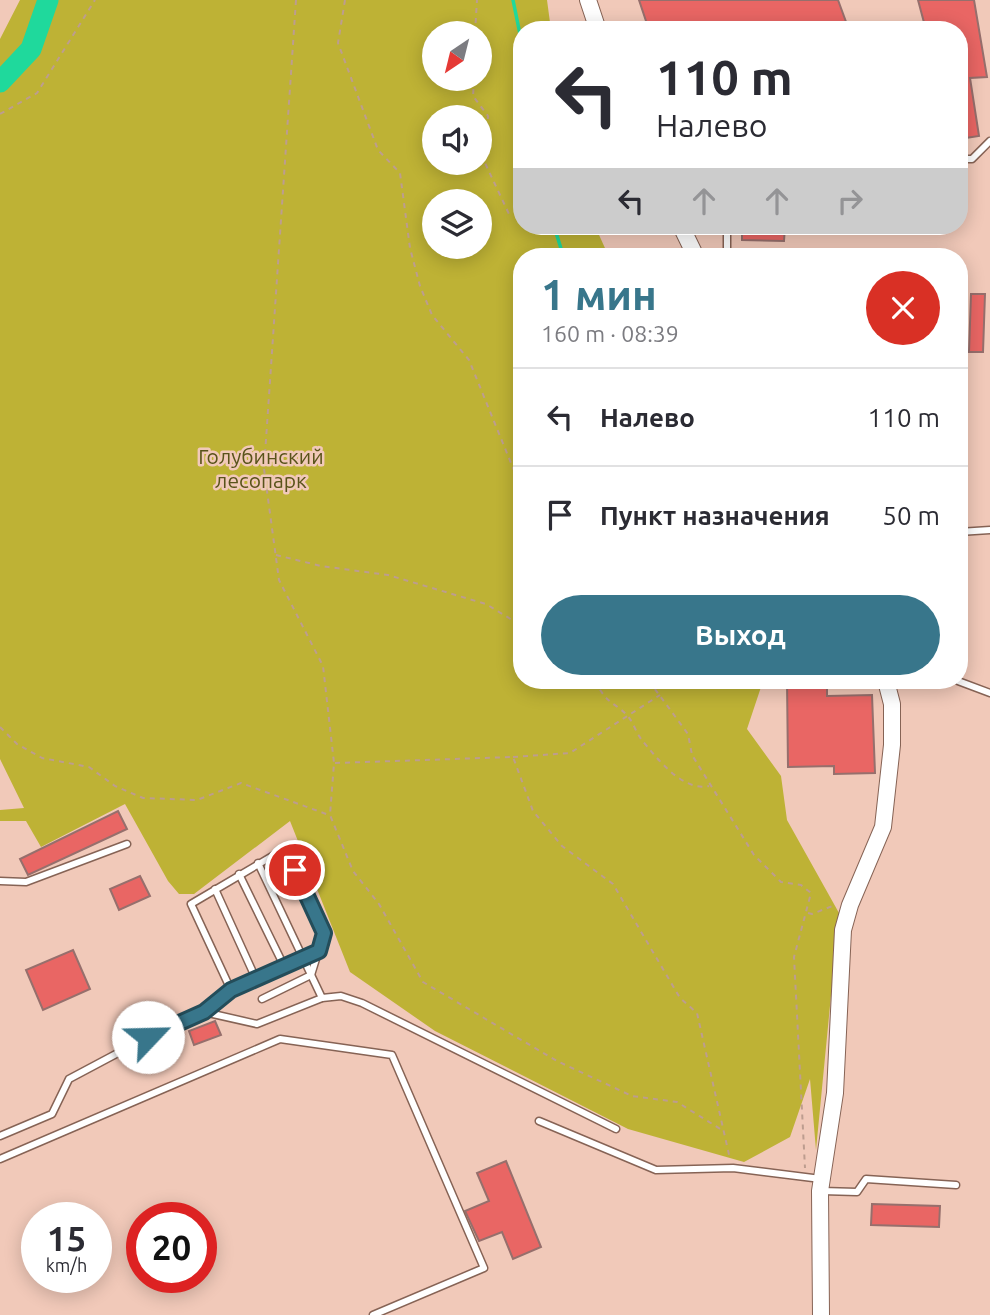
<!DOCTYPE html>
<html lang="ru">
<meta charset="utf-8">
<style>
body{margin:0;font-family:Ubuntu,sans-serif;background:#f7f7f7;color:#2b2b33;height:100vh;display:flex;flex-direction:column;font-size:26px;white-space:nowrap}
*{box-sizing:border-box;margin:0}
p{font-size:23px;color:#7c7c81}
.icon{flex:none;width:38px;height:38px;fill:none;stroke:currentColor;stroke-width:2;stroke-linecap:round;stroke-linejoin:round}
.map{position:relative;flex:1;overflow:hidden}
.drawer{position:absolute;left:513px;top:248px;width:455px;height:441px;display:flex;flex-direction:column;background:#fff;border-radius:28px;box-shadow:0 4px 18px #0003}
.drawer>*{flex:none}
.guide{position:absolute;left:513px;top:21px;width:455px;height:214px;border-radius:28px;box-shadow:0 4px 18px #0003;background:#fff;color:#2b2b33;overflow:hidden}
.needle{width:46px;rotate:215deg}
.buttons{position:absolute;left:422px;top:21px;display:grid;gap:14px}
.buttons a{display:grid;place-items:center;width:70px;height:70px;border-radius:50%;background:#fff;box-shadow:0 4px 18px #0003;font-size:35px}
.speed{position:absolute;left:21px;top:1202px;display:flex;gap:14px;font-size:35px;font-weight:700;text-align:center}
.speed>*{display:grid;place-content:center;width:91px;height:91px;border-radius:50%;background:#fff;box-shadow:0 4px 18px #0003;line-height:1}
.speed small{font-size:18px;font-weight:400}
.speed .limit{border:10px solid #d22;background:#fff;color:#111}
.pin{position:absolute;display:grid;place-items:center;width:60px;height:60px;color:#fff;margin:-30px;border:4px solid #fff;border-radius:50%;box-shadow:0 2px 7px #0007}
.me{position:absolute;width:77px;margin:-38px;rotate:66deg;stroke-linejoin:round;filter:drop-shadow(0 0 5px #0008)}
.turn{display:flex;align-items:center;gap:24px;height:147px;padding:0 28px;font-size:32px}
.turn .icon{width:91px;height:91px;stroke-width:2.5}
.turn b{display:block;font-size:49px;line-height:60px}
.lanes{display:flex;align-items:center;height:66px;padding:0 28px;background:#0003;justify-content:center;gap:35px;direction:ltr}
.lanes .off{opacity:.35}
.round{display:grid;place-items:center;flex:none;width:74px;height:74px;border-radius:37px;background:#f7f7f7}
.summary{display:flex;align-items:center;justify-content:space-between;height:119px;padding:0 28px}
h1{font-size:42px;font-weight:700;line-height:52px;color:#38768b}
.cta{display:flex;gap:14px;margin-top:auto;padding:14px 28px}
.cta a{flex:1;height:80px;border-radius:42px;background:#38768b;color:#fff;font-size:28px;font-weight:700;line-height:80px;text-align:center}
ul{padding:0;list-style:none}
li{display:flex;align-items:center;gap:21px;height:98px;padding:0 28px;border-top:2px solid #e1e1e2}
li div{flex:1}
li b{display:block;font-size:26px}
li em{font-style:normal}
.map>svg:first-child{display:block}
.green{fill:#beb235;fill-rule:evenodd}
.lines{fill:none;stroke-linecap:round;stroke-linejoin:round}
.stream{stroke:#1fd99c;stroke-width:3.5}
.river{stroke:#1fd99c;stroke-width:21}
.building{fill:#e96664;stroke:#966f6c;stroke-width:2}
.service-casing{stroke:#866355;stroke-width:9}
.tertiary-casing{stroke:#866355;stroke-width:18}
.path{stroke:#bd9d8f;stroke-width:2;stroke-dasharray:5 5;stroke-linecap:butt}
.service{stroke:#fff;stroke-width:6}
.tertiary{stroke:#fff;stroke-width:16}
.route-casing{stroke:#244d5a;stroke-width:18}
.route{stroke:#38768b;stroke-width:12}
.labels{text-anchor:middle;stroke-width:5;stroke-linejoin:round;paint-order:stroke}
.park-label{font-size:21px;fill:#59531a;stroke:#f1c9b9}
</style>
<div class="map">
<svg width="990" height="1315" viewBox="0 0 990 1315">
<rect width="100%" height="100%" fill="#f1c9b9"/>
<path class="green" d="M 20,0 L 547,0 L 551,30 L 522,30 L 522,226 L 595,226 L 609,257 L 522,257 L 522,681 L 763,681 L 747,729 L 781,776 L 787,820 L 839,913 L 816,1150 L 810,1079 L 790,1137 L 744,1162 L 628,1129 L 435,1031 L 350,972 L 290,821 L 194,894 L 179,894 L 168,881 L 125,804 L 41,847 L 26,821 L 0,821 L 0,810 L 24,808 L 0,759 L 0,39 ZM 434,33 L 480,33 L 480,79 L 434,79 ZM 434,117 L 480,117 L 480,163 L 434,163 ZM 434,201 L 480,201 L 480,247 L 434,247 Z"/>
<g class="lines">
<g class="stream">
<polyline points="513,0 522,44"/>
<polyline points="522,65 522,118"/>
<polyline points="554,226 563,255"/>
</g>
<polyline class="river" points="0,82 31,49 48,0"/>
</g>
<g class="building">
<polygon points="639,0 838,0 849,30 649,30"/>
<polygon points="918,0 974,0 987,77 970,78 979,136 959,139 959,30 926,30"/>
<polygon points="742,226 785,226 784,241 742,240"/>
<polygon points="971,294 985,294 983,352 969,352"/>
<polygon points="787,681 827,681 827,696 872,695 875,773 834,774 834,766 788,767"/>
<polygon points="118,811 127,829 28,875 20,859"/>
<polygon points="140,876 150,896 119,910 110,889"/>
<polygon points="73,950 90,989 43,1010 26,970"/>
<polygon points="215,1021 221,1035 194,1045 189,1031"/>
<polygon points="506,1161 541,1247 513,1259 502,1232 479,1241 465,1211 489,1201 477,1173"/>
<polygon points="872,1204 940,1206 939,1227 871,1225"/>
</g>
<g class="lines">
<defs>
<g id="service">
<polyline points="959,159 972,159 990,141"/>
<polyline points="727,226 727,257"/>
<polyline points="959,532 990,530"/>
<polyline points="958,681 990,693"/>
<polyline points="258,863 322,998"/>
<polyline points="239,874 284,966"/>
<polyline points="0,881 26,882 127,844"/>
<polyline points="215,889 256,979"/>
<polyline points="231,990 191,904 286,848 324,933 311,975 262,999"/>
<polyline points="204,1012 231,990 318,951"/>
<polyline points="539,1121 656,1170 733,1168 821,1179"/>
<polyline points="0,1136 52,1114 69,1079 148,1037 204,1012 257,1024 322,998 341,996 362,1003 616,1129"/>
<polyline points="0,1159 280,1039 392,1055 484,1268 373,1315"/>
<polyline points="822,1191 857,1192 866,1179 956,1185"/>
</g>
<g id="tertiary">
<polyline points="588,0 598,30"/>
<polyline points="681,226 696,257"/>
<polyline points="821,1315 820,1191 835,1093 843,930 850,905 883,827 892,745 892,704 886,681"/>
</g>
</defs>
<use href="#service" class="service-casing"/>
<use href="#tertiary" class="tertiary-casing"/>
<g class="path">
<polyline points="296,0 264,469 279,580 323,666 334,763 330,815 353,871 379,904 423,982 557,1061 632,1096 677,1102 722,1130"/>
<polyline points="345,0 338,43 378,150 400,173 410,248 420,286 432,315 469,360 522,490"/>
<polyline points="475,33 477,0"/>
<polyline points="474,79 473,96 488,116 485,163 509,214"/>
<polyline points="0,114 37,93 95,0"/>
<polyline points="276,555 321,566 388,575 486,604 522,626"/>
<path d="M 595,681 C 608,705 610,699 627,715 C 633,722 636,732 641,739 C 656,757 682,792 709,786"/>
<polyline points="649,681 688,734 692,755 754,855 781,882 801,885 811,893 794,957 805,1168"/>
<polyline points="0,727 17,744 42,758 89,767 115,786 143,798 197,800 241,783 329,815"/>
<polyline points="513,757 570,753 660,695"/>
<polyline points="335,763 513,757 533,811 562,846 613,884 680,998 697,1013 730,1159"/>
<polyline points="808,913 812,914 835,905"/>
</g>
<use href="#service" class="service"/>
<use href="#tertiary" class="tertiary"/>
</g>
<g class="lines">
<defs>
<polyline id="route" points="148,1037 204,1012 231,990 319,951 324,933 295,870"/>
</defs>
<use href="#route" class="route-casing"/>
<use href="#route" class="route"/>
</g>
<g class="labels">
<g class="park-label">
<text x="261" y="464">Голубинский<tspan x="261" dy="24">лесопарк</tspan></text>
</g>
</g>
</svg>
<div class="buttons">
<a><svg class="needle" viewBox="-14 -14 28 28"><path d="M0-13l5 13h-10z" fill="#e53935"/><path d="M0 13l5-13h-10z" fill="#7c7c81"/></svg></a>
<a><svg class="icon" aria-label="sound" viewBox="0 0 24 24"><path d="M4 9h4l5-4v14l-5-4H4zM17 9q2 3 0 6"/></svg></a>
<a><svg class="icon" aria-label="layers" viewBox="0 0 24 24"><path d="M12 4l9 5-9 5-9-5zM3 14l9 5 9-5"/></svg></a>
</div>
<div class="speed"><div>15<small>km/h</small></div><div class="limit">20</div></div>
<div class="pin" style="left:295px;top:870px;background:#d93025"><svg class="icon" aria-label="arrive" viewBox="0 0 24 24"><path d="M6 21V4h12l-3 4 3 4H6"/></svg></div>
<svg class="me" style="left:148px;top:1037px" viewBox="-20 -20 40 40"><circle r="19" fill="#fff"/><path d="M0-13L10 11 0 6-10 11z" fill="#38768b"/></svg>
<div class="guide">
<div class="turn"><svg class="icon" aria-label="left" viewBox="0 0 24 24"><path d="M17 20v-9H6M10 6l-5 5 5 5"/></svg><div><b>110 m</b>Налево</div></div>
<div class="lanes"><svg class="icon" aria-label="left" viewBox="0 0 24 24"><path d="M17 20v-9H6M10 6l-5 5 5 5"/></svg><svg class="icon off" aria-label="ahead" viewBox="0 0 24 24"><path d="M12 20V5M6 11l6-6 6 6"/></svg><svg class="icon off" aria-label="ahead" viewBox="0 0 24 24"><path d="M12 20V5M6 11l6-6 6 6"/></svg><svg class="icon off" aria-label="right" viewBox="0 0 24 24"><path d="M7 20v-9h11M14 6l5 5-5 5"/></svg></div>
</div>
<section class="drawer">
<div class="summary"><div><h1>1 мин</h1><p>160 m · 08:39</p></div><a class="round" style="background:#d93025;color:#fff"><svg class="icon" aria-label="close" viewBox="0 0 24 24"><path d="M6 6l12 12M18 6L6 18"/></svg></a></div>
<ul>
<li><svg class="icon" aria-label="left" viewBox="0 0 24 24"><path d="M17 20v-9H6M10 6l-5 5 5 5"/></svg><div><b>Налево</b></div><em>110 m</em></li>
<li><svg class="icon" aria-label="arrive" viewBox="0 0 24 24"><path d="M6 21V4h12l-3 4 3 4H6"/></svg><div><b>Пункт назначения</b></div><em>50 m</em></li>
</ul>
<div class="cta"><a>Выход</a></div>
</section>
</div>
